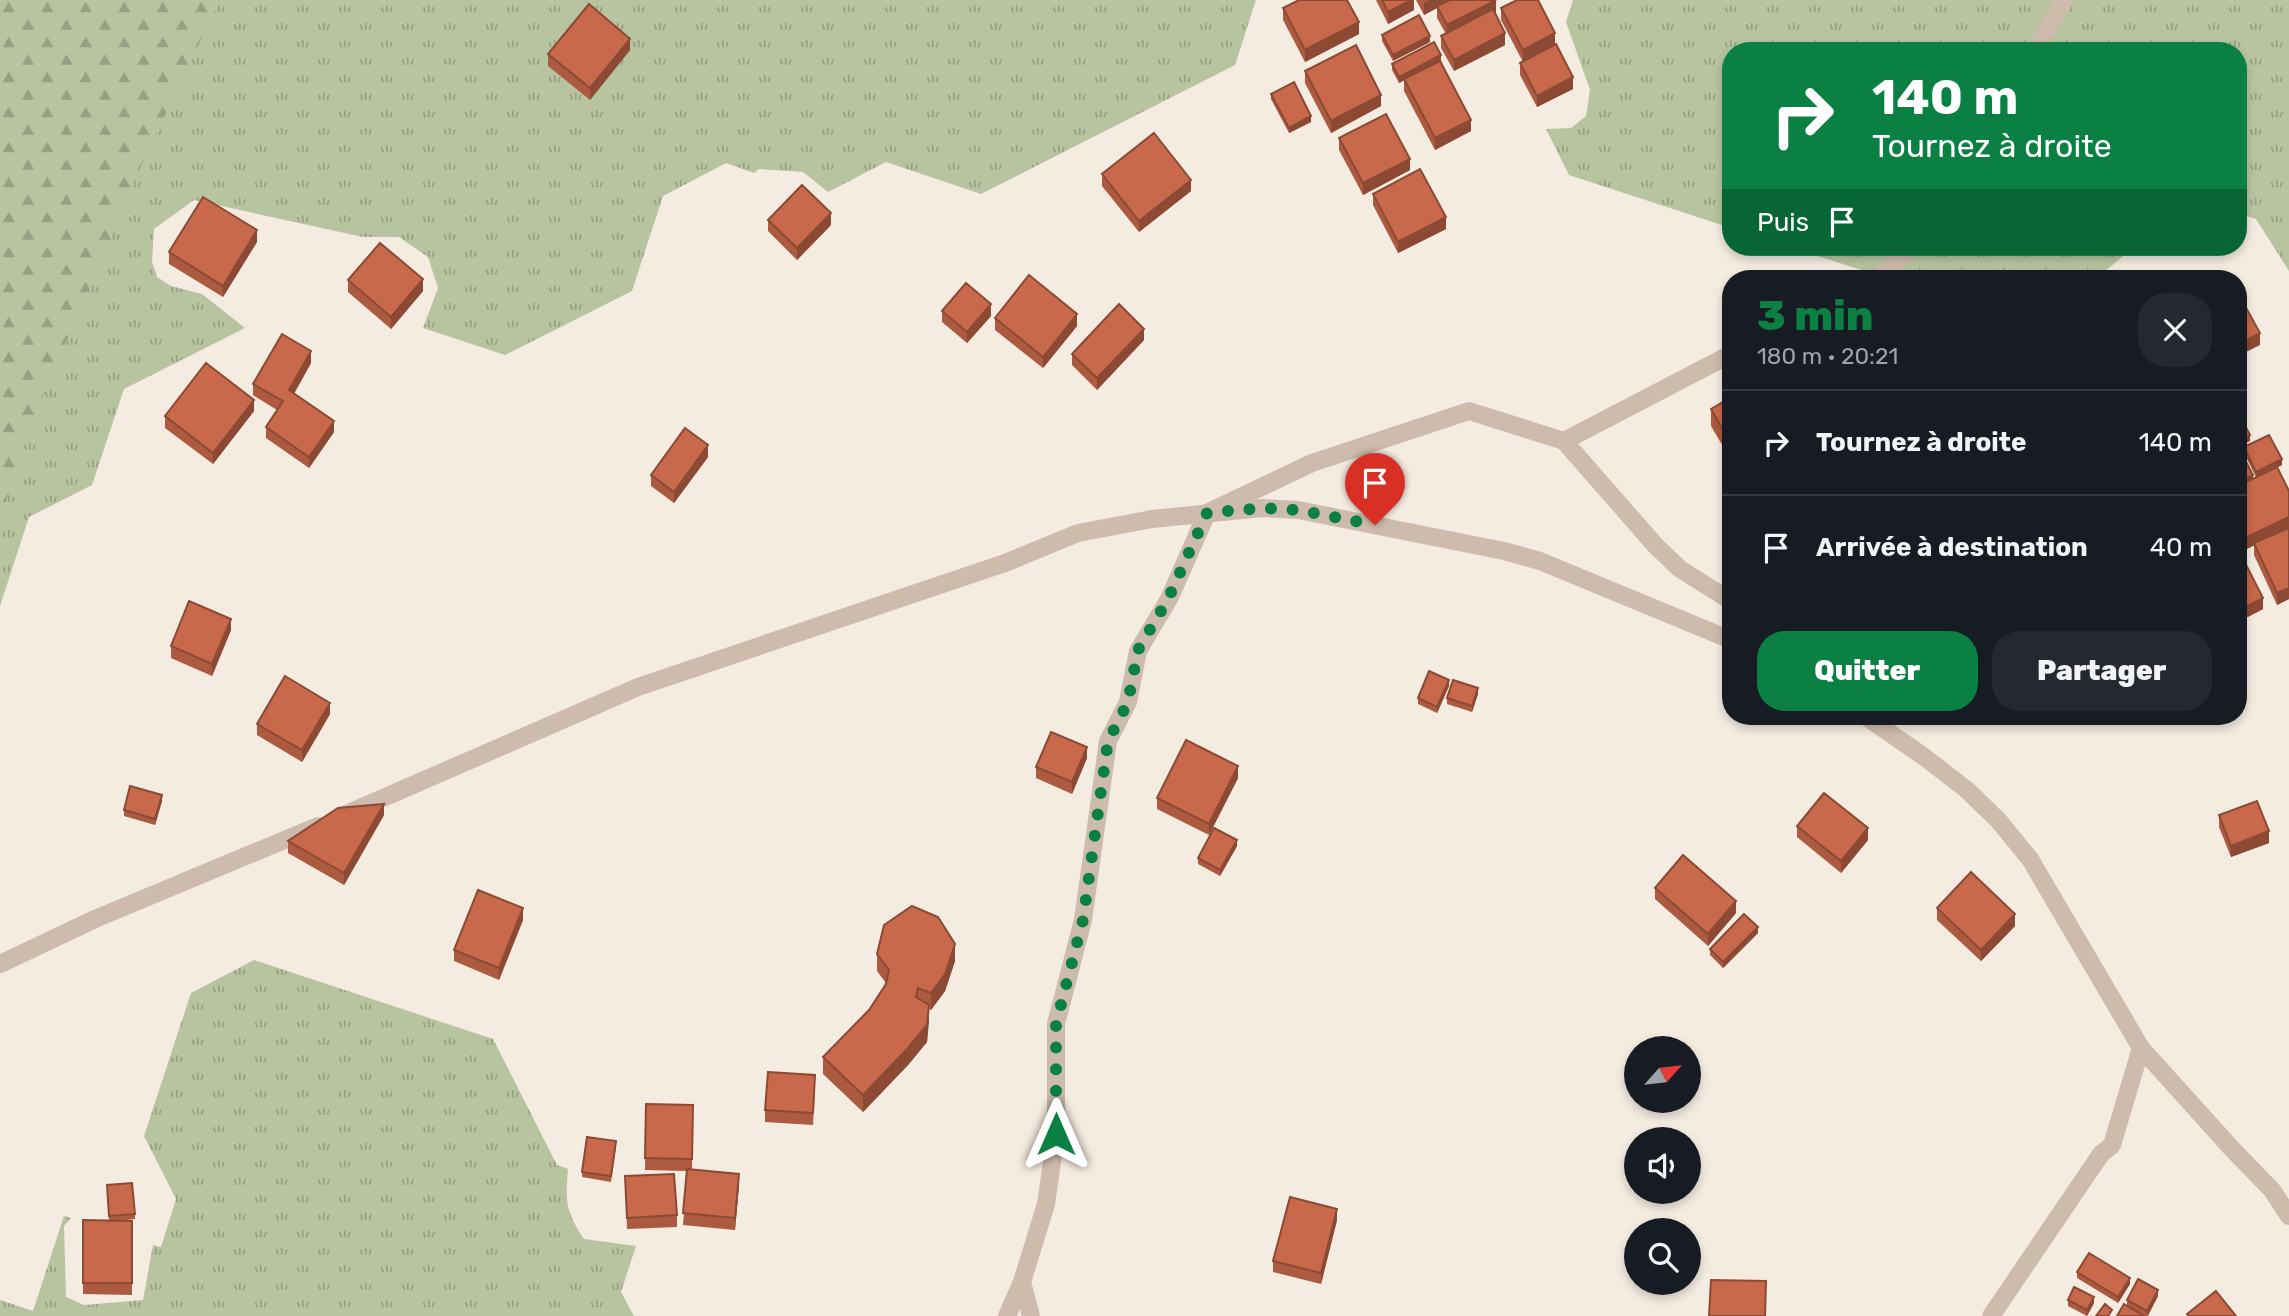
<!DOCTYPE html>
<html lang="fr">
<meta charset="utf-8">
<style>
body{margin:0;font-family:Rubik,sans-serif;background:#242831;color:#f1f3f6;height:100vh;display:flex;flex-direction:column;font-size:26px;white-space:nowrap}
*{box-sizing:border-box;margin:0}
p{font-size:23px;color:#9ea1a6}
.icon{flex:none;width:38px;height:38px;fill:none;stroke:currentColor;stroke-width:2;stroke-linecap:round;stroke-linejoin:round}
.map{position:relative;flex:1;overflow:hidden}
.panel{position:absolute;left:1722px;top:270px;width:525px;height:455px;display:flex;flex-direction:column;background:#171b24;border-radius:28px;box-shadow:0 4px 10px #0003}
.panel>*{flex:none}
.guide{position:absolute;left:1722px;top:42px;width:525px;height:214px;border-radius:28px;box-shadow:0 4px 10px #0003;background:#0b8043;color:#fff;overflow:hidden}
.needle{width:46px;rotate:63deg}
.controls{position:absolute;left:1624px;top:1036px;display:grid;gap:14px}
.controls a{display:grid;place-items:center;width:77px;height:77px;border-radius:50%;background:#171b24;box-shadow:0 4px 10px #0003;font-size:35px}
.pin{position:absolute;display:grid;place-items:center;width:60px;height:60px;color:#fff;margin:-72px -30px;border-radius:50% 50% 50% 0;rotate:-45deg;box-shadow:0 0 7px #0007}
.pin .icon{rotate:45deg}
.me{position:absolute;width:77px;margin:-38px;rotate:0deg;stroke-linejoin:round;filter:drop-shadow(0 0 5px #0008)}
.turn{display:flex;align-items:center;gap:24px;height:147px;padding:0 35px;font-size:32px}
.turn .icon{width:91px;height:91px;stroke-width:2.5}
.turn b{display:block;font-size:49px;line-height:60px}
.then{display:flex;align-items:center;height:66px;padding:0 35px;background:#0003;gap:14px;font-size:26px}
.round{display:grid;place-items:center;flex:none;width:74px;height:74px;border-radius:28px;background:#242831}
.headline{display:flex;align-items:center;justify-content:space-between;height:119px;padding:0 35px}
h1{font-size:42px;font-weight:800;line-height:52px;color:#0b8043}
.button{display:flex;gap:14px;margin-top:auto;padding:14px 35px}
.button a{flex:1;height:80px;border-radius:28px;background:#0b8043;color:#fff;font-size:28px;font-weight:800;line-height:80px;text-align:center}
.button a+a{background:#242831;color:#f1f3f6}
ul{padding:0;list-style:none}
li{display:flex;align-items:center;gap:21px;height:105px;padding:0 35px;border-top:2px solid #363941}
li div{flex:1}
li b{display:block;font-size:26px}
li em{font-style:normal}
.map>svg:first-child{display:block}
.grass{fill:url(#grass-tufts)}
.forest{fill:url(#forest-firs)}
.lines{fill:none;stroke-linecap:round;stroke-linejoin:round}
.minor{stroke:#cdbbac;stroke-width:18}
.tertiary{stroke:#cdbbac;stroke-width:18}
.wall{fill:#ac5a40}
.shaded-wall{fill:#8c4a34}
.building{fill:#c8694b;stroke:#8c4a34;stroke-width:2}
.route{stroke:#0b8043;stroke-width:12;stroke-dasharray:0 21.6}
</style>
<div class="map">
<svg width="2289" height="1316" viewBox="0 0 2289 1316">
<defs>
<pattern id="grass-tufts" width="24" height="20" patternUnits="userSpaceOnUse" patternTransform="scale(1.75)"><rect width="24" height="20" fill="#b8c4a0"/><path d="M3 7l-1-3M5 7V3M7 7l1-3M15 17l-1-3M17 17v-4M19 17l1-3" fill="none" stroke="#97a083"/></pattern>
<pattern id="forest-firs" width="22" height="20" patternUnits="userSpaceOnUse" patternTransform="scale(1.75)"><rect width="22" height="20" fill="#b8c4a0"/><path d="M5 1l3.5 6h-7zM16 11l3.5 6h-7z" fill="#97a083"/></pattern>
</defs>
<rect width="100%" height="100%" fill="#f4ebe1"/>
<g class="grass">
<polygon points="0,0 1256,0 1235,65 981,194 886,162 828,192 803,172 759,169 754,173 726,163 663,196 632,291 505,355 423,328 438,288 428,257 399,237 363,237 194,200 154,229 152,262 157,277 171,286 202,294 245,328 124,389 92,485 29,517 0,606"/>
<polygon points="1573,0 2289,0 2289,271 2256,219 2238,213 2238,51 1731,51 1731,228 1569,175 1546,129 1571,128 1586,116 1590,90 1566,22"/>
<polygon points="1790,247 2134,247 2097,278 1886,278"/>
<path d="M 254,960 L 493,1039 L 557,1165 L 568,1169 C 565,1202 566,1212 584,1239 L 636,1246 L 621,1292 L 634,1316 L 0,1316 L 0,1300 L 33,1311 L 64,1216 L 71,1218 L 64,1226 L 66,1297 L 84,1305 L 143,1300 L 153,1245 L 161,1247 L 176,1199 L 144,1136 L 191,993 Z"/>
</g>
<polygon class="forest" points="0,0 220,0 143,161 26,436 0,521"/>
<g class="lines">
<g class="minor">
<polyline points="2035,51 2064,0"/>
<polyline points="1877,278 1913,247"/>
<polyline points="1564,441 1731,354"/>
<polyline points="1022,1282 1031,1316"/>
<polyline points="1007,1316 1022,1282 1046,1204 1056,1134 1056,1024 1083,920 1108,741 1128,702 1138,651 1169,599 1207,513 1312,463 1469,411 1564,441 1655,545 1680,569 1731,601"/>
<polyline points="1991,1316 2101,1154 2112,1145 2141,1048"/>
</g>
<g class="tertiary">
<polyline points="1865,716 1923,756 1967,790 1998,820 2030,859 2141,1048 2233,1150 2272,1190 2289,1216"/>
<polyline points="344,815 638,687 1005,563 1078,533 1152,519 1262,508 1298,510 1504,551 1540,561 1731,640"/>
<polyline points="0,964 95,919 318,826"/>
</g>
</g>
<g class="wall">
<polygon points="1376,0 1414,0 1414,10 1388,24"/>
<polygon points="1416,0 1496,0 1496,12 1494,13 1505,45 1454,71 1441,48 1441,36 1446,34 1437,18 1437,8 1424,15"/>
<polygon points="1283,8 1359,34 1305,62 1283,20"/>
<polygon points="1501,8 1555,45 1573,89 1537,107 1520,75 1520,63 1523,62 1501,20"/>
<polygon points="1382,35 1430,42 1393,61 1382,41"/>
<polygon points="630,50 590,100 548,66 548,54"/>
<polygon points="1441,61 1471,131 1435,150 1404,91 1404,80 1399,83 1392,70 1392,64"/>
<polygon points="1731,65 1731,88 1726,79 1726,68"/>
<polygon points="1305,71 1381,106 1331,133 1305,83"/>
<polygon points="1271,94 1311,122 1289,133 1271,99"/>
<polygon points="1339,138 1410,170 1363,195 1339,150"/>
<polygon points="1102,174 1191,191 1139,232 1102,186"/>
<polygon points="1373,194 1446,229 1398,253 1373,205"/>
<polygon points="768,220 831,225 797,260 768,231"/>
<polygon points="257,242 223,297 169,264 169,252"/>
<polygon points="348,280 423,291 391,329 348,292"/>
<polygon points="942,311 991,316 967,343 942,322"/>
<polygon points="995,318 1077,326 1043,368 995,330"/>
<polygon points="1144,340 1097,390 1072,365 1072,354"/>
<polygon points="311,363 294,394 334,432 309,468 266,438 266,427 277,410 253,395 253,384"/>
<polygon points="1731,397 1731,460 1711,426 1711,409"/>
<polygon points="254,411 213,464 165,428 165,416"/>
<polygon points="2244,447 2282,465 2277,467 2289,491 2289,599 2277,605 2254,555 2254,545 2240,552 2263,609 2238,622 2238,458 2253,479 2256,477 2244,453"/>
<polygon points="708,457 674,503 651,486 651,475"/>
<polygon points="231,630 212,676 171,658 171,646"/>
<polygon points="1449,686 1437,713 1418,704 1418,698"/>
<polygon points="1478,694 1472,712 1447,704 1447,698"/>
<polygon points="330,714 302,762 257,735 257,724"/>
<polygon points="1087,758 1072,794 1036,778 1036,767"/>
<polygon points="1238,778 1209,835 1157,809 1157,798"/>
<polygon points="162,801 155,825 124,816 124,810"/>
<polygon points="384,815 344,885 288,853 288,841"/>
<polygon points="2219,815 2269,843 2231,857 2219,827"/>
<polygon points="1797,826 1868,840 1841,873 1797,837"/>
<polygon points="1237,846 1220,876 1198,864 1198,858"/>
<polygon points="1655,888 1736,913 1708,946 1655,899"/>
<polygon points="1937,908 2015,926 1981,961 1937,920"/>
<polygon points="523,920 499,980 454,961 454,950"/>
<polygon points="1758,933 1723,968 1710,955 1710,949"/>
<polygon points="877,954 955,961 945,991 931,1010 929,1009 927,1042 908,1065 863,1112 823,1074 823,1057 869,1010 886,983 877,971"/>
<polygon points="815,1087 813,1125 765,1122 765,1110"/>
<polygon points="646,1104 693,1105 692,1170 739,1185 735,1230 683,1225 687,1171 645,1170"/>
<polygon points="616,1147 611,1182 582,1177 582,1172"/>
<polygon points="625,1176 677,1215 677,1227 627,1229"/>
<polygon points="107,1185 135,1214 135,1219 118,1221 132,1221 132,1295 83,1294 83,1220 109,1221"/>
<polygon points="1337,1220 1321,1284 1273,1272 1273,1261"/>
<polygon points="2077,1272 2130,1284 2118,1303 2077,1278"/>
<polygon points="2158,1296 2148,1316 2145,1316 2127,1306 2127,1300"/>
<polygon points="2068,1300 2094,1303 2087,1316 2068,1306"/>
</g>
<g class="shaded-wall">
<polygon points="1411,0 1414,0 1414,10 1388,24 1388,12"/>
<polygon points="1430,0 1452,0 1424,15 1424,3"/>
<polygon points="1496,0 1496,12 1447,37 1447,25"/>
<polygon points="1359,22 1359,34 1305,62 1305,50"/>
<polygon points="1505,33 1505,45 1454,71 1454,60"/>
<polygon points="1555,33 1555,45 1523,62 1523,50"/>
<polygon points="1430,36 1430,42 1393,61 1393,55"/>
<polygon points="630,39 630,50 590,100 590,88"/>
<polygon points="1441,55 1441,61 1399,83 1399,77"/>
<polygon points="1573,77 1573,89 1537,107 1537,96"/>
<polygon points="1381,95 1381,106 1331,133 1331,121"/>
<polygon points="1311,116 1311,122 1289,133 1289,128"/>
<polygon points="1471,120 1471,131 1435,150 1435,138"/>
<polygon points="1410,159 1410,170 1363,195 1363,183"/>
<polygon points="1191,180 1191,191 1139,232 1139,221"/>
<polygon points="831,213 831,225 797,260 797,248"/>
<polygon points="1446,217 1446,229 1398,253 1398,242"/>
<polygon points="257,230 257,242 223,297 223,286"/>
<polygon points="423,279 423,291 391,329 391,317"/>
<polygon points="991,304 991,316 967,343 967,332"/>
<polygon points="1077,314 1077,326 1043,368 1043,357"/>
<polygon points="1144,329 1144,340 1097,390 1097,378"/>
<polygon points="2260,333 2260,345 2238,356 2238,345"/>
<polygon points="311,351 311,363 289,402 289,390"/>
<polygon points="2245,384 2245,390 2238,393 2238,387"/>
<polygon points="254,400 254,411 213,464 213,453"/>
<polygon points="334,421 334,432 309,468 309,457"/>
<polygon points="2250,435 2250,441 2238,447 2238,442"/>
<polygon points="708,445 708,457 674,503 674,492"/>
<polygon points="2282,459 2282,465 2256,478 2256,472"/>
<polygon points="2253,475 2253,481 2238,489 2238,483"/>
<polygon points="2289,517 2289,528 2239,553 2239,541"/>
<polygon points="2289,588 2289,599 2277,605 2277,593"/>
<polygon points="2263,598 2263,609 2238,622 2238,611"/>
<polygon points="231,619 231,630 212,676 212,664"/>
<polygon points="1449,680 1449,686 1437,713 1437,707"/>
<polygon points="1478,688 1478,694 1472,712 1472,706"/>
<polygon points="330,703 330,714 302,762 302,750"/>
<polygon points="1087,747 1087,758 1072,794 1072,782"/>
<polygon points="1238,766 1238,778 1209,835 1209,824"/>
<polygon points="162,795 162,801 155,825 155,819"/>
<polygon points="384,804 384,815 344,885 344,873"/>
<polygon points="1868,828 1868,840 1841,873 1841,861"/>
<polygon points="2269,831 2269,843 2231,857 2231,846"/>
<polygon points="1237,840 1237,846 1220,876 1220,870"/>
<polygon points="1736,901 1736,913 1708,946 1708,934"/>
<polygon points="523,908 523,920 499,980 499,968"/>
<polygon points="2015,914 2015,926 1981,961 1981,950"/>
<polygon points="1758,927 1758,933 1723,968 1723,962"/>
<polygon points="955,944 955,961 945,991 931,1010 931,993"/>
<polygon points="929,1005 929,1022 927,1042 908,1065 863,1112 863,1095"/>
<polygon points="739,1174 739,1185 735,1230 735,1218"/>
<polygon points="1337,1209 1337,1220 1321,1284 1321,1273"/>
<polygon points="2130,1278 2130,1284 2118,1303 2118,1297"/>
<polygon points="2158,1290 2158,1296 2147,1316 2147,1311"/>
<polygon points="2094,1297 2094,1303 2087,1316 2087,1310"/>
</g>
<g class="building">
<polygon points="1299,0 1347,0 1359,22 1305,50 1283,8"/>
<polygon points="1382,0 1411,0 1388,12"/>
<polygon points="1450,0 1496,0 1447,25 1437,6"/>
<polygon points="1517,0 1538,0 1555,33 1523,50 1501,8"/>
<polygon points="589,4 630,39 590,88 548,54"/>
<polygon points="1493,9 1505,33 1454,60 1441,36"/>
<polygon points="1419,15 1430,36 1393,55 1382,35"/>
<polygon points="1434,42 1441,55 1399,77 1392,64"/>
<polygon points="1556,44 1573,77 1537,96 1520,63"/>
<polygon points="1356,45 1381,95 1331,121 1305,71"/>
<polygon points="1440,61 1471,120 1435,138 1404,79"/>
<polygon points="1731,65 1731,76 1726,68"/>
<polygon points="1294,82 1311,116 1289,128 1271,94"/>
<polygon points="1386,114 1410,159 1363,183 1339,138"/>
<polygon points="1154,133 1191,180 1139,221 1102,174"/>
<polygon points="1420,169 1446,217 1398,242 1373,194"/>
<polygon points="802,185 831,213 797,248 768,220"/>
<polygon points="203,197 257,230 223,286 169,252"/>
<polygon points="380,243 423,279 391,317 348,280"/>
<polygon points="1029,275 1077,314 1043,357 995,318"/>
<polygon points="966,283 991,304 967,332 942,311"/>
<polygon points="1119,304 1144,329 1097,378 1072,354"/>
<polygon points="2245,306 2260,333 2238,345 2238,309"/>
<polygon points="282,334 311,351 289,390 334,421 309,457 266,427 283,401 253,384"/>
<polygon points="206,363 254,400 213,453 165,416"/>
<polygon points="2238,370 2245,384 2238,387"/>
<polygon points="1731,397 1731,444 1711,409"/>
<polygon points="2238,413 2250,435 2238,442"/>
<polygon points="685,428 708,445 674,492 651,475"/>
<polygon points="2269,435 2282,459 2256,472 2244,447"/>
<polygon points="2243,456 2253,475 2238,483 2238,458"/>
<polygon points="2277,467 2289,491 2289,517 2239,541 2238,539 2238,486"/>
<polygon points="2289,528 2289,588 2277,593 2254,543"/>
<polygon points="2238,549 2263,598 2238,611"/>
<polygon points="189,601 231,619 212,664 171,646"/>
<polygon points="1429,671 1449,680 1437,707 1418,698"/>
<polygon points="285,676 330,703 302,750 257,724"/>
<polygon points="1453,680 1478,688 1472,706 1447,698"/>
<polygon points="1051,732 1087,747 1072,782 1036,767"/>
<polygon points="1186,740 1238,766 1209,824 1157,798"/>
<polygon points="130,786 162,795 155,819 124,810"/>
<polygon points="1824,793 1868,828 1841,861 1797,826"/>
<polygon points="2257,801 2269,831 2231,846 2219,815"/>
<polygon points="384,804 344,873 288,841 338,808"/>
<polygon points="1214,828 1237,840 1220,870 1198,858"/>
<polygon points="1683,855 1736,901 1708,934 1655,888"/>
<polygon points="1971,872 2015,914 1981,950 1937,908"/>
<polygon points="478,890 523,908 499,968 454,950"/>
<polygon points="912,906 938,917 955,944 945,974 931,993 918,988 916,997 929,1005 927,1025 908,1048 863,1095 823,1057 869,1010 886,984 889,970 877,954 884,925"/>
<polygon points="1744,914 1758,927 1723,962 1710,949"/>
<polygon points="768,1072 815,1075 813,1113 765,1110"/>
<polygon points="646,1104 693,1105 692,1159 645,1158"/>
<polygon points="587,1137 616,1141 611,1176 582,1172"/>
<polygon points="687,1169 739,1174 735,1218 683,1213"/>
<polygon points="674,1174 677,1215 627,1218 625,1176"/>
<polygon points="132,1183 135,1214 109,1216 107,1185"/>
<polygon points="1290,1197 1337,1209 1321,1273 1273,1261"/>
<polygon points="83,1220 132,1221 132,1283 83,1283"/>
<polygon points="2089,1253 2130,1278 2118,1297 2077,1272"/>
<polygon points="2138,1279 2158,1290 2147,1311 2127,1300"/>
<polygon points="1711,1280 1766,1281 1765,1316 1709,1316"/>
<polygon points="2074,1287 2094,1297 2087,1310 2068,1300"/>
<polygon points="2216,1291 2236,1316 2189,1316 2187,1314"/>
<polygon points="2105,1304 2112,1310 2108,1316 2096,1316"/>
<polygon points="2124,1304 2144,1316 2117,1316"/>
</g>
<g class="lines">
<polyline class="route" points="1056,1134 1056,1024 1083,920 1108,741 1128,702 1138,650 1168,599 1207,513 1262,508 1298,510 1375,525"/>
</g>
</svg>
<div class="controls">
<a><svg class="needle" viewBox="-14 -14 28 28"><path d="M0-13l5 13h-10z" fill="#e53935"/><path d="M0 13l5-13h-10z" fill="#9ea1a6"/></svg></a>
<a><svg class="icon" aria-label="sound" viewBox="0 0 24 24"><path d="M4 9h4l5-4v14l-5-4H4zM17 9q2 3 0 6"/></svg></a>
<a><svg class="icon" aria-label="search" viewBox="0 0 24 24"><circle cx="10" cy="10" r="6"/><path d="M15 15l6 6"/></svg></a>
</div>
<div class="pin" style="left:1375px;top:525px;background:#d93025"><svg class="icon" aria-label="arrive" viewBox="0 0 24 24"><path d="M6 21V4h12l-3 4 3 4H6"/></svg></div>
<svg class="me" style="left:1056px;top:1134px" viewBox="-20 -20 40 40"><path d="M0-17L14 15 0 8-14 15z" fill="#0b8043" stroke="#fff" stroke-width="4"/></svg>
<div class="guide">
<div class="turn"><svg class="icon" aria-label="right" viewBox="0 0 24 24"><path d="M7 20v-9h11M14 6l5 5-5 5"/></svg><div><b>140 m</b>Tournez à droite</div></div>
<div class="then">Puis<svg class="icon" aria-label="arrive" viewBox="0 0 24 24"><path d="M6 21V4h12l-3 4 3 4H6"/></svg></div>
</div>
<section class="panel">
<div class="headline"><div><h1>3 min</h1><p>180 m · 20:21</p></div><a class="round"><svg class="icon" aria-label="close" viewBox="0 0 24 24"><path d="M6 6l12 12M18 6L6 18"/></svg></a></div>
<ul>
<li><svg class="icon" aria-label="right" viewBox="0 0 24 24"><path d="M7 20v-9h11M14 6l5 5-5 5"/></svg><div><b>Tournez à droite</b></div><em>140 m</em></li>
<li><svg class="icon" aria-label="arrive" viewBox="0 0 24 24"><path d="M6 21V4h12l-3 4 3 4H6"/></svg><div><b>Arrivée à destination</b></div><em>40 m</em></li>
</ul>
<div class="button"><a>Quitter</a><a>Partager</a></div>
</section>
</div>
